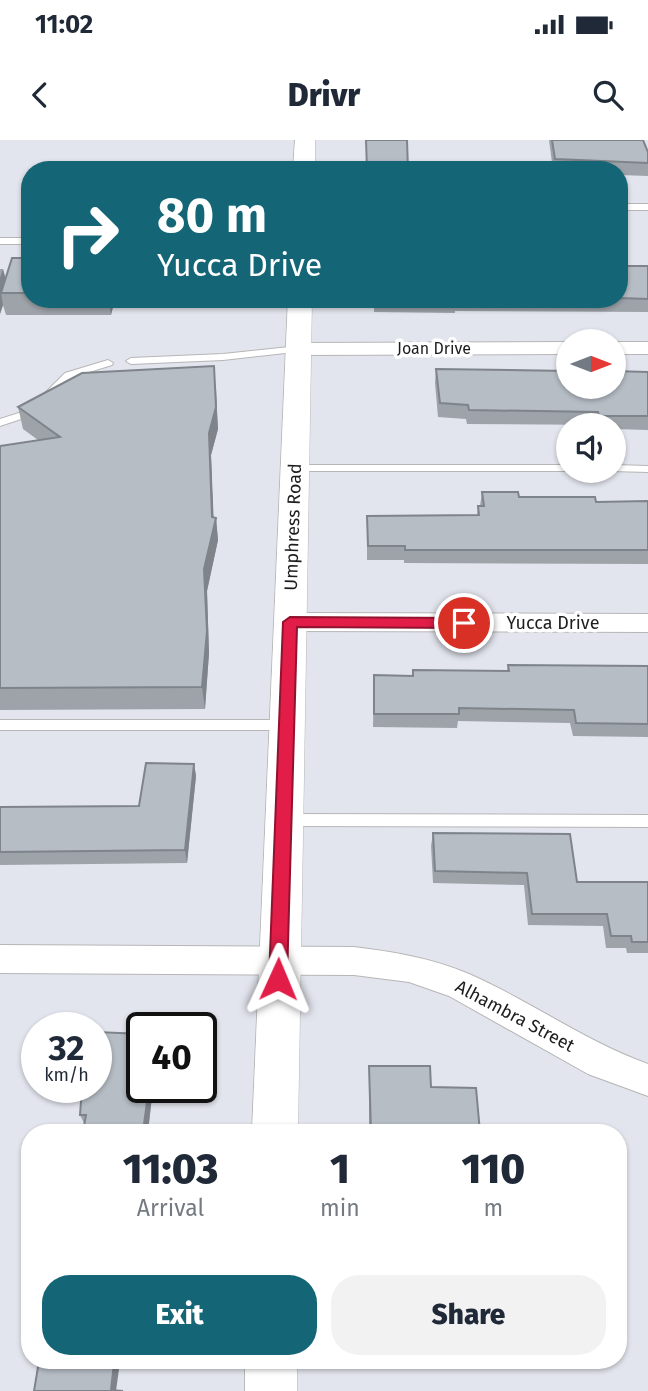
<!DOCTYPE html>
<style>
body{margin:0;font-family:"Fira Sans",sans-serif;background:#f2f2f3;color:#1f2937;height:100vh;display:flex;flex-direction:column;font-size:26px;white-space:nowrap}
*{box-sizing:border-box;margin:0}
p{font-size:23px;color:#747a83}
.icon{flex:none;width:38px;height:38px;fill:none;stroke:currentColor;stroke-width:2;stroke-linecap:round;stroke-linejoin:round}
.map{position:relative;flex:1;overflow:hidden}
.details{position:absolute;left:21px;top:984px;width:606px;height:245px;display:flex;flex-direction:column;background:#fff;border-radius:28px;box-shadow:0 2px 5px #0004}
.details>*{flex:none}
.hud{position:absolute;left:21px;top:21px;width:607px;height:147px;border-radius:28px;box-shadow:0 2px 5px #0004;background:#146676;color:#fff;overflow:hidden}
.needle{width:46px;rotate:90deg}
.buttons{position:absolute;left:556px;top:189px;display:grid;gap:14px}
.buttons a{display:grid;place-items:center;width:70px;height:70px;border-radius:50%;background:#fff;box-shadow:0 2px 5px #0004;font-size:35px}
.speed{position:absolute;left:21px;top:872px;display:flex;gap:14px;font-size:35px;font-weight:700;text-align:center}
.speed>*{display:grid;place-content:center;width:91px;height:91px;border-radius:50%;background:#fff;box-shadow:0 2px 5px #0004;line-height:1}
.speed small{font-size:18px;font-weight:400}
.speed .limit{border:4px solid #111;border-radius:10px;background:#fff;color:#111}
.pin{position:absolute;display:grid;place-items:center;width:60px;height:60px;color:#fff;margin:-30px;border:4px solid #fff;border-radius:50%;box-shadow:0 2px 7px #0007}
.me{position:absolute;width:77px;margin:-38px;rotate:1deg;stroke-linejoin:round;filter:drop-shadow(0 0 5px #0008)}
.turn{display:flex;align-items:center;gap:24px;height:147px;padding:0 21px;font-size:32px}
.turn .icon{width:91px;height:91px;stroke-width:2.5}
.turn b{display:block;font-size:49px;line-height:60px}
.eta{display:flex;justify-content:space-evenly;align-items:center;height:119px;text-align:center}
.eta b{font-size:42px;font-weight:800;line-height:49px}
.button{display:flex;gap:14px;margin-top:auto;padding:14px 21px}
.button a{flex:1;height:80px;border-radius:28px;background:#146676;color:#fff;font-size:28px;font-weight:800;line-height:80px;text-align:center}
.button a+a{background:#f2f2f3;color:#1f2937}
.status{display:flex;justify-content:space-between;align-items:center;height:49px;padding:0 35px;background:#fff;direction:ltr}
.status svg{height:19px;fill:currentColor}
header{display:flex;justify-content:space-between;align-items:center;height:91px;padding:0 21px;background:#fff;font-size:32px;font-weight:800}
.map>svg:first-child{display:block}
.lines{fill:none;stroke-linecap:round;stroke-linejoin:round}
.service-casing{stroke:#b6b6b6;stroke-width:2}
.minor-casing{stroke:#b6b6b6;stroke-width:2}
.tertiary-casing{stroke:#b6b6b6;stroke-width:1}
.service{fill:#fff;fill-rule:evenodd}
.minor{fill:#fff;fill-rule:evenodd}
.tertiary{fill:#fff;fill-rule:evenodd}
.wall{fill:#9da3a9}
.shaded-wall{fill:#7f848a}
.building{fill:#b6bdc5;stroke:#7f848a;stroke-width:2}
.route{fill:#e11d48;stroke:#92132f;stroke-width:2}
.labels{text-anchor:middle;stroke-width:7;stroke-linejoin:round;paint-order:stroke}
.far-street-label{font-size:16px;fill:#1d1d1d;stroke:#fff}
.street-label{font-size:18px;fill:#1d1d1d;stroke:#fff}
</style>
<div class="status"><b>11:02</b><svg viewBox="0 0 49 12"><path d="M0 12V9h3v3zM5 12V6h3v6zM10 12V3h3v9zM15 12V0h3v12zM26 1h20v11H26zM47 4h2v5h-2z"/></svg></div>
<header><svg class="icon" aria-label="back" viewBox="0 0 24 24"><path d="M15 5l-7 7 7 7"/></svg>Drivr<svg class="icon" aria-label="search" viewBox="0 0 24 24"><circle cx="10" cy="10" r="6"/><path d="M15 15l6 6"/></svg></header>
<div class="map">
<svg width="648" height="1251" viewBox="0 0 648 1251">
<rect width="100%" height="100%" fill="#e3e5ee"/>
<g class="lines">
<defs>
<g id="service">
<rect x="620" y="64" width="28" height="6"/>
<rect x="0" y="98" width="30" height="6"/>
<polygon points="299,206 304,209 303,211 223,220 131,224 126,221 131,218 223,214"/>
<polygon points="108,220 113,223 112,225 73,237 36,274 0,286 0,279 28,270 65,233"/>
<polygon points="296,325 569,325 569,331 572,331 296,331 292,330 292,326"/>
<polygon points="614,325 648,326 648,332 611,331 614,331"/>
<polygon points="0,580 286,580 293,585 286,590 0,590"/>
<polygon points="285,674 648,675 648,687 285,686 280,684 278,680 280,676"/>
</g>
<g id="minor">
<polygon points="569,202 569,214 299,215 289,209 299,203"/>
<rect x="614" y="202" width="34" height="12"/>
<polygon points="290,473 648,474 648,492 290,491 281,488 277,482 281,476"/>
<path d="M 0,805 L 354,807 C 394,812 432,818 469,834 C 531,861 584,901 648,924 L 648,956 L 588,934 L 449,856 L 409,842 L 354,835 L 0,833 Z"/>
</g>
<g id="tertiary">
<polygon points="295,0 315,0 315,30 293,30"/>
<polygon points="288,159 312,159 298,992 252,992"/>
<rect x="245" y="1220" width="52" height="31"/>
</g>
</defs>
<use href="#service" class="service-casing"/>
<use href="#minor" class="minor-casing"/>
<use href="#tertiary" class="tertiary-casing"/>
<use href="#service" class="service"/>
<use href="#minor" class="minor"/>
<use href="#tertiary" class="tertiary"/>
</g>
<g class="wall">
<polygon points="549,0 643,0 648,12 648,36 620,35 620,30 553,30"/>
<polygon points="30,118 30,159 115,159 111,175 6,175 3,165 0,174 0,129 3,129 6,139"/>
<polygon points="620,126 648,126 648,172 455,171 455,173 374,172 374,159 620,159"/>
<polygon points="436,229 648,232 648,290 614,289 614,285 467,284 466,279 438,277 435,243"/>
<polygon points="216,248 218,289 211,315 213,377 216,378 218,400 207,451 209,513 205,569 0,570 0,306 38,300 23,289 18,267"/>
<polygon points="482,352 519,357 596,362 648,361 648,424 404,423 404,420 367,420 367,376 477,375 478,366 480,366"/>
<polygon points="508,525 648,526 648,597 573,596 570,583 458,581 457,588 373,587 374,535 413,536 507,531"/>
<polygon points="194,624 196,636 187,723 0,725 0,667 139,666"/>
<polygon points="433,693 577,742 648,742 648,813 627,813 626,808 606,808 603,786 528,785 524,745 433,743 431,706"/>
<polygon points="369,926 431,947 480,992 369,992"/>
<polygon points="43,947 153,947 148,992 85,985 80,975 82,953 46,952"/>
<polygon points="618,1037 626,1154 620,1161 618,1161"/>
</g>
<g class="shaded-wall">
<polygon points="3,129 8,150 1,153 3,165 0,174 0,138"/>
<polygon points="109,159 115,159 111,175"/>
<polygon points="214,226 218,289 211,315 214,387 216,378 218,400 207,451 209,513 205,569 202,547 204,429 212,377 209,293"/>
<polygon points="194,624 196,636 187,723 185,710"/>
<polygon points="149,947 153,947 148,992 143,992"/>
<polygon points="114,1223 119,1229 116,1251 111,1250"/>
</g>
<g class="building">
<polygon points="366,0 407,0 408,30 367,30"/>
<polygon points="552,0 643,0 648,12 648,23 555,19"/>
<polygon points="12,118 30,118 30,153 1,153"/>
<polygon points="620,126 648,126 648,159 620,158"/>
<polygon points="214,226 216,267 209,293 212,377 216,378 204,429 207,491 202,547 0,548 0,306 60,297 18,267 82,233"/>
<polygon points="436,229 569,231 569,247 614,247 614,231 648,232 648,276 599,276 598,272 469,270 468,265 440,263"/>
<polygon points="482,352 518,352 519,357 595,357 596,362 648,361 648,410 405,410 405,406 368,406 367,376 479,375 478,366 484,366"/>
<polygon points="508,525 648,526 648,584 576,583 574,570 459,568 459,574 374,574 374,535 413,536 413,530 509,531"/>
<polygon points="146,623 194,624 185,710 0,712 0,667 139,666"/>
<polygon points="433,693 570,694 577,742 648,742 648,802 632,802 631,796 611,796 607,774 532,774 527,733 435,731"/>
<polygon points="96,892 142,894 142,947 149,947 143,992 83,992 86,975 80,975 82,947 96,947"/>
<polygon points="369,926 430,926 431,947 476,948 480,992 371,992"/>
<polygon points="618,1037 621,1038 626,1154 618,1153"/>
<polygon points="39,1221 114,1223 111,1250 123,1251 34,1251"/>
</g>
<polygon class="route" points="290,477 464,478 471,483 464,488 297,487 287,839 284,845 278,847 271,845 269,839 283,482"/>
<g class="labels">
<g class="far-street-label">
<text x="434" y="214">Joan Drive</text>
</g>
<g class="street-label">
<text transform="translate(293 387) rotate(-88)" y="6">Umphress Road</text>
<text x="553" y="489">Yucca Drive</text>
<text transform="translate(515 876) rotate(28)" y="6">Alhambra Street</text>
</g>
</g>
</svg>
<div class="buttons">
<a><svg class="needle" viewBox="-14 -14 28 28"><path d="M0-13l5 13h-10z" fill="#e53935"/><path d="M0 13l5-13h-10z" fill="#747a83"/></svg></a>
<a><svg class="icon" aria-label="sound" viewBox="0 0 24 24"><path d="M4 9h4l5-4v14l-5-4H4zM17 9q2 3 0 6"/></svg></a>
</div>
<div class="speed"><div>32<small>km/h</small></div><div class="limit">40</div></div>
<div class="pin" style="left:464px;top:483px;background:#d93025"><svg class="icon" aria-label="arrive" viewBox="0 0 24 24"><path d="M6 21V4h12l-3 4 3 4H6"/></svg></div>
<svg class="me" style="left:278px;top:839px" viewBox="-20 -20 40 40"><path d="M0-17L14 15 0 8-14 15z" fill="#e11d48" stroke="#fff" stroke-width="4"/></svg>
<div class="hud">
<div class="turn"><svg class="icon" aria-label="right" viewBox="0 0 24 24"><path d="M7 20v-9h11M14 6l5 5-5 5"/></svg><div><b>80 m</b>Yucca Drive</div></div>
</div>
<section class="details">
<div class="eta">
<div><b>11:03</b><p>Arrival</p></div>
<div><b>1</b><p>min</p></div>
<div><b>110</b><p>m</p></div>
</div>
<div class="button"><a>Exit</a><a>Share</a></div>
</section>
</div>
